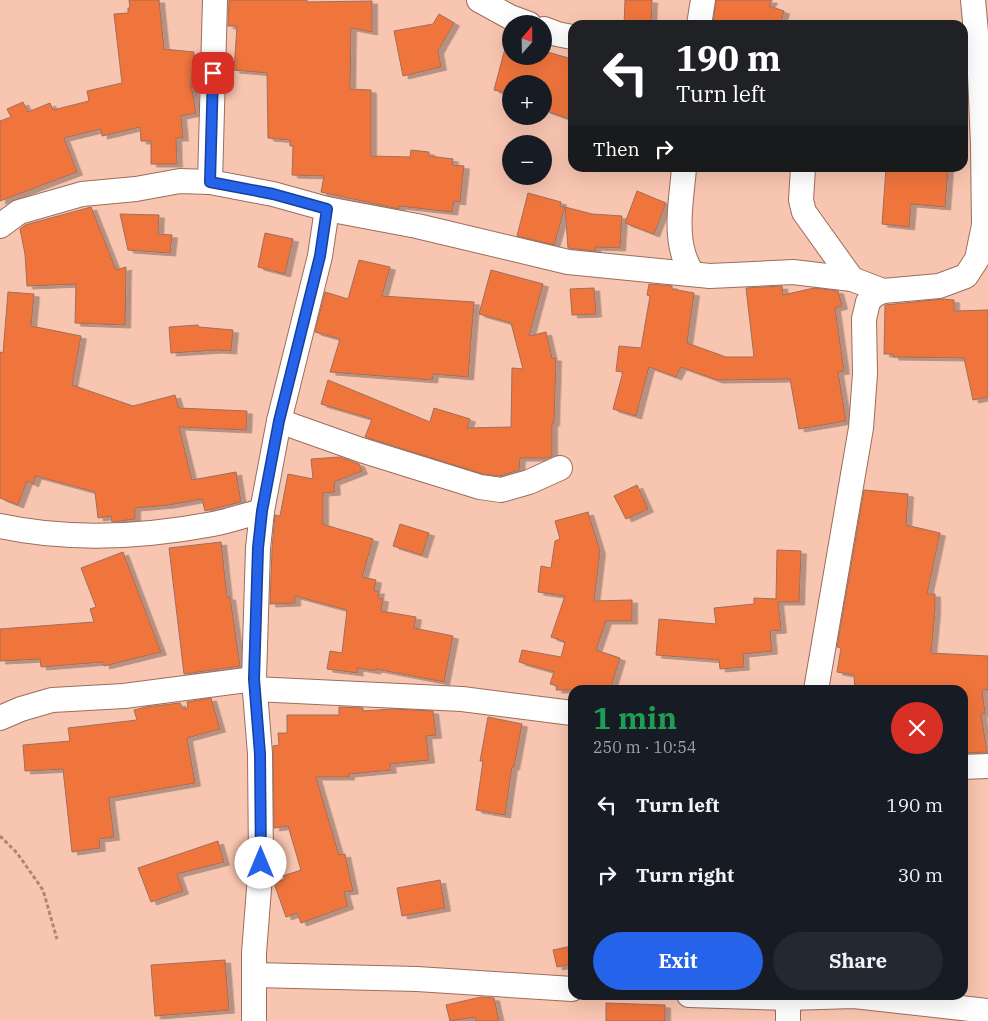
<!DOCTYPE html>
<meta charset="utf-8">
<style>
body{margin:0;font-family:"IBM Plex Serif",serif;background:#242831;color:#f1f3f6;height:100vh;display:flex;flex-direction:column;font-size:19px;white-space:nowrap}
*{box-sizing:border-box;margin:0}
p{font-size:16px;color:#9ea1a6}
.icon{flex:none;width:28px;height:28px;fill:none;stroke:currentColor;stroke-width:2;stroke-linecap:round;stroke-linejoin:round}
.map{position:relative;flex:1;overflow:hidden}
.sheet{position:absolute;left:568px;top:685px;width:400px;height:315px;display:flex;flex-direction:column;background:#171b24;border-radius:15px;box-shadow:0 5px 20px #0002}
.sheet>*{flex:none}
.banner{position:absolute;left:568px;top:20px;width:400px;height:152px;border-radius:15px;box-shadow:0 5px 20px #0002;background:#202124;color:#fff;overflow:hidden}
.needle{width:32px;rotate:20deg}
.controls{position:absolute;left:502px;top:15px;display:grid;gap:10px}
.controls a{display:grid;place-items:center;width:50px;height:50px;border-radius:50%;background:#171b24;box-shadow:0 5px 20px #0002;font-size:25px}
.pin{position:absolute;display:grid;place-items:center;width:42px;height:42px;color:#fff;margin:-21px;border-radius:10px;box-shadow:0 2px 8px #0006}
.me{position:absolute;width:55px;margin:-28px;rotate:0deg;stroke-linejoin:round;filter:drop-shadow(0 0 4px #0008)}
.turn{display:flex;align-items:center;gap:18px;height:105px;padding:0 25px;font-size:22px}
.turn .icon{width:65px;height:65px;stroke-width:2.5}
.turn b{display:block;font-size:35px;line-height:42px}
.then{display:flex;align-items:center;height:48px;padding:0 25px;background:#0003;gap:10px;font-size:19px}
.round{display:grid;place-items:center;flex:none;width:52px;height:52px;border-radius:26px;background:#242831}
.headline{display:flex;align-items:center;justify-content:space-between;height:85px;padding:0 25px}
h1{font-size:30px;font-weight:700;line-height:38px;color:#1e9e55}
.button{display:flex;gap:10px;margin-top:auto;padding:10px 25px}
.button a{flex:1;height:58px;border-radius:30px;background:#2563eb;color:#fff;font-size:20px;font-weight:700;line-height:58px;text-align:center}
.button a+a{background:#242831;color:#f1f3f6}
ul{padding:0;list-style:none}
li{display:flex;align-items:center;gap:15px;height:70px;padding:0 25px}
li div{flex:1}
li b{display:block;font-size:19px}
li em{font-style:normal}
.map>svg:first-child{display:block}
.building{fill:#f0743d;stroke:#9e6f5d;filter:url(#shadow)}
.lines{fill:none;stroke-linecap:round;stroke-linejoin:round}
.street-casing{stroke:#9c6d5b;stroke-width:26}
.path{stroke:#ad8675;stroke-width:3;stroke-dasharray:4 2.5;stroke-linecap:butt}
.street{stroke:#fff;stroke-width:24}
.route-casing{stroke:#184099;stroke-width:12}
.route{stroke:#2563eb;stroke-width:9}
</style>
<div class="map">
<svg width="988" height="1021" viewBox="0 0 988 1021">
<defs>
<filter id="shadow"><feDropShadow dx="5.5" dy="3" stdDeviation="0" flood-color="#0004"/></filter>
</defs>
<rect width="100%" height="100%" fill="#f8c5b0"/>
<g class="building">
<polygon points="129,0 159,0 164,49 194,52 191,84 196,113 181,116 183,138 176,138 177,164 151,164 151,141 141,141 140,127 102,136 101,129 64,138 77,172 0,201 0,121 11,117 7,109 23,102 28,112 50,103 53,110 89,101 87,91 122,83 114,14 128,13 128,8 130,8"/>
<polygon points="229,0 307,0 307,2 372,1 372,32 351,28 350,89 371,90 371,156 410,157 411,150 429,152 429,156 453,159 452,165 464,166 460,202 454,201 452,212 399,206 399,209 321,192 324,176 292,175 293,146 290,146 290,140 268,138 267,73 234,70 237,26 228,26"/>
<polygon points="625,0 652,0 651,25 624,25"/>
<polygon points="716,0 772,0 769,6 784,11 780,25 713,25"/>
<polygon points="439,14 454,23 438,51 441,67 403,76 394,31 433,24"/>
<polygon points="507,41 511,42 511,56 544,56 544,51 572,59 572,120 544,110 544,84 511,84 511,94 494,90"/>
<polygon points="886,168 948,168 945,207 911,204 909,227 882,224"/>
<polygon points="637,191 666,203 654,234 625,223"/>
<polygon points="528,193 561,202 560,206 565,207 554,245 517,236"/>
<polygon points="91,207 116,270 126,267 125,325 75,323 76,284 27,286 25,254 20,229 25,225"/>
<polygon points="565,207 592,214 622,216 620,248 595,247 596,251 568,248"/>
<polygon points="120,214 159,215 158,234 172,235 170,253 128,250"/>
<polygon points="265,233 293,239 285,274 258,267"/>
<polygon points="359,260 390,267 382,296 474,302 468,377 433,374 432,380 330,372 340,339 315,332 325,292 348,299"/>
<polygon points="491,270 543,284 529,336 546,332 552,358 556,358 554,423 552,423 552,456 548,458 520,458 519,470 500,476 483,474 365,437 372,419 321,404 328,380 430,422 434,408 470,419 467,428 511,427 512,368 523,369 511,323 479,314"/>
<polygon points="649,284 672,286 672,289 694,293 687,343 726,357 754,357 746,288 782,286 783,295 814,288 838,291 842,306 835,308 844,371 838,372 846,421 799,429 790,379 717,380 681,367 676,377 649,367 636,416 613,409 623,372 616,371 619,346 641,348 650,296 647,295"/>
<polygon points="594,288 596,314 572,315 570,289"/>
<polygon points="8,292 34,294 31,326 81,336 72,385 133,406 175,395 179,408 247,411 246,430 179,427 192,480 236,472 241,502 205,511 202,499 169,505 135,508 135,519 112,522 111,516 98,518 95,492 36,476 33,484 27,481 18,505 0,498 0,352 3,353"/>
<polygon points="943,299 954,300 954,311 988,310 988,397 973,400 964,358 893,357 893,354 884,354 885,305"/>
<polygon points="198,325 199,327 233,330 231,351 217,350 171,353 169,327"/>
<polygon points="340,457 359,464 362,471 334,482 335,492 323,493 323,524 322,524 373,539 362,577 376,580 374,591 379,591 378,598 383,599 381,611 416,617 414,628 453,636 444,682 376,669 375,671 357,668 358,673 327,669 330,651 342,653 347,610 295,596 295,603 270,604 272,549 275,515 280,516 288,474 313,479 311,459"/>
<polygon points="637,485 648,509 626,519 614,496"/>
<polygon points="864,490 908,494 906,525 940,533 927,594 935,594 935,611 931,653 988,656 988,690 982,690 985,713 981,714 987,752 962,753 962,690 855,690 854,675 837,672 841,648 837,647"/>
<polygon points="588,512 600,551 594,601 632,600 632,621 606,621 596,650 620,658 610,690 556,690 557,686 550,684 554,672 519,662 522,650 561,657 565,642 551,637 565,596 538,592 541,566 551,568 555,541 560,539 555,521"/>
<polygon points="400,524 429,533 422,555 393,546"/>
<polygon points="221,542 227,597 230,597 240,666 184,674 169,548"/>
<polygon points="777,550 801,551 799,602 778,602 781,630 770,631 772,651 743,654 744,667 720,669 719,660 656,655 659,619 716,624 714,608 754,604 754,598 776,599"/>
<polygon points="123,552 161,652 104,666 103,662 41,667 40,659 0,661 0,629 94,622 90,609 96,607 81,568"/>
<polygon points="211,698 220,729 187,738 195,783 109,798 114,837 99,839 100,848 72,852 63,769 25,771 23,745 70,741 68,728 137,720 134,710 146,707 180,703 183,709 188,708 187,702"/>
<polygon points="339,707 363,708 363,711 393,709 433,711 436,735 426,736 429,760 390,764 391,770 349,774 349,777 316,777 339,855 345,854 353,891 344,892 348,906 301,923 297,913 286,917 274,883 285,879 283,876 301,870 288,826 274,828 273,746 279,745 278,733 287,733 287,715 339,715"/>
<polygon points="488,717 522,724 514,767 512,767 505,815 476,810 483,761 480,761"/>
<polygon points="218,841 224,862 177,874 183,891 151,902 138,868"/>
<polygon points="440,880 445,908 402,916 397,888"/>
<polygon points="572,946 572,964 557,967 553,950"/>
<polygon points="225,960 229,1010 155,1016 151,965"/>
<polygon points="481,997 494,998 499,1021 476,1021 475,1017 450,1021 446,1005"/>
<polygon points="606,1003 665,1005 665,1021 606,1021"/>
</g>
<g class="lines">
<defs>
<g id="street">
<polyline points="479,0 510,17 529,24"/>
<polyline points="699,25 703,0"/>
<polyline points="544,29 557,34 572,37"/>
<path d="M 684,168 C 682,195 675,228 684,256 C 686,262 689,268 692,274"/>
<polyline points="803,168 801,200 804,212 852,279"/>
<polyline points="210,182 215,0"/>
<polyline points="0,226 19,212 82,194 136,189 180,181 210,182 273,194 327,209 417,226 568,262 710,276 793,272 852,279 883,291"/>
<polyline points="279,421 361,450 480,487 501,490 529,482 560,468"/>
<path d="M 0,526 C 69,541 144,537 213,524 C 230,521 246,515 262,511"/>
<polyline points="254,689 462,699 572,713"/>
<polyline points="816,690 861,428 865,374 864,319 868,302 874,295 883,291 939,286 966,276 977,259 984,225 983,145 980,75 973,0"/>
<polyline points="0,718 21,709 52,700 124,696 254,679"/>
<polyline points="962,767 988,766"/>
<polyline points="254,975 417,979 572,989"/>
<polyline points="689,995 788,998 854,996 988,1011"/>
<polyline points="788,995 788,1021"/>
<polyline points="254,1021 254,953 261,863 260,754 254,679 258,548 262,511 279,421 320,256 327,209"/>
</g>
</defs>
<use href="#street" class="street-casing"/>
<polyline class="path" points="0,836 17,853 43,890 57,939"/>
<use href="#street" class="street"/>
</g>
<g class="lines">
<defs>
<polyline id="route" points="213,73 210,182 273,194 327,209 320,256 279,421 262,511 258,548 254,679 260,754 261,863"/>
</defs>
<use href="#route" class="route-casing"/>
<use href="#route" class="route"/>
</g>
</svg>
<div class="controls">
<a><svg class="needle" viewBox="-14 -14 28 28"><path d="M0-13l5 13h-10z" fill="#e53935"/><path d="M0 13l5-13h-10z" fill="#9ea1a6"/></svg></a>
<a>+</a>
<a>−</a>
</div>
<div class="pin" style="left:213px;top:73px;background:#d93025"><svg class="icon" aria-label="arrive" viewBox="0 0 24 24"><path d="M6 21V4h12l-3 4 3 4H6"/></svg></div>
<svg class="me" style="left:261px;top:863px" viewBox="-20 -20 40 40"><circle r="19" fill="#fff"/><path d="M0-13L10 11 0 6-10 11z" fill="#2563eb"/></svg>
<div class="banner">
<div class="turn"><svg class="icon" aria-label="left" viewBox="0 0 24 24"><path d="M17 20v-9H6M10 6l-5 5 5 5"/></svg><div><b>190 m</b>Turn left</div></div>
<div class="then">Then<svg class="icon" aria-label="right" viewBox="0 0 24 24"><path d="M7 20v-9h11M14 6l5 5-5 5"/></svg></div>
</div>
<section class="sheet">
<div class="headline"><div><h1>1 min</h1><p>250 m · 10:54</p></div><a class="round" style="background:#d93025;color:#fff"><svg class="icon" aria-label="close" viewBox="0 0 24 24"><path d="M6 6l12 12M18 6L6 18"/></svg></a></div>
<ul>
<li><svg class="icon" aria-label="left" viewBox="0 0 24 24"><path d="M17 20v-9H6M10 6l-5 5 5 5"/></svg><div><b>Turn left</b></div><em>190 m</em></li>
<li><svg class="icon" aria-label="right" viewBox="0 0 24 24"><path d="M7 20v-9h11M14 6l5 5-5 5"/></svg><div><b>Turn right</b></div><em>30 m</em></li>
</ul>
<div class="button"><a>Exit</a><a>Share</a></div>
</section>
</div>
